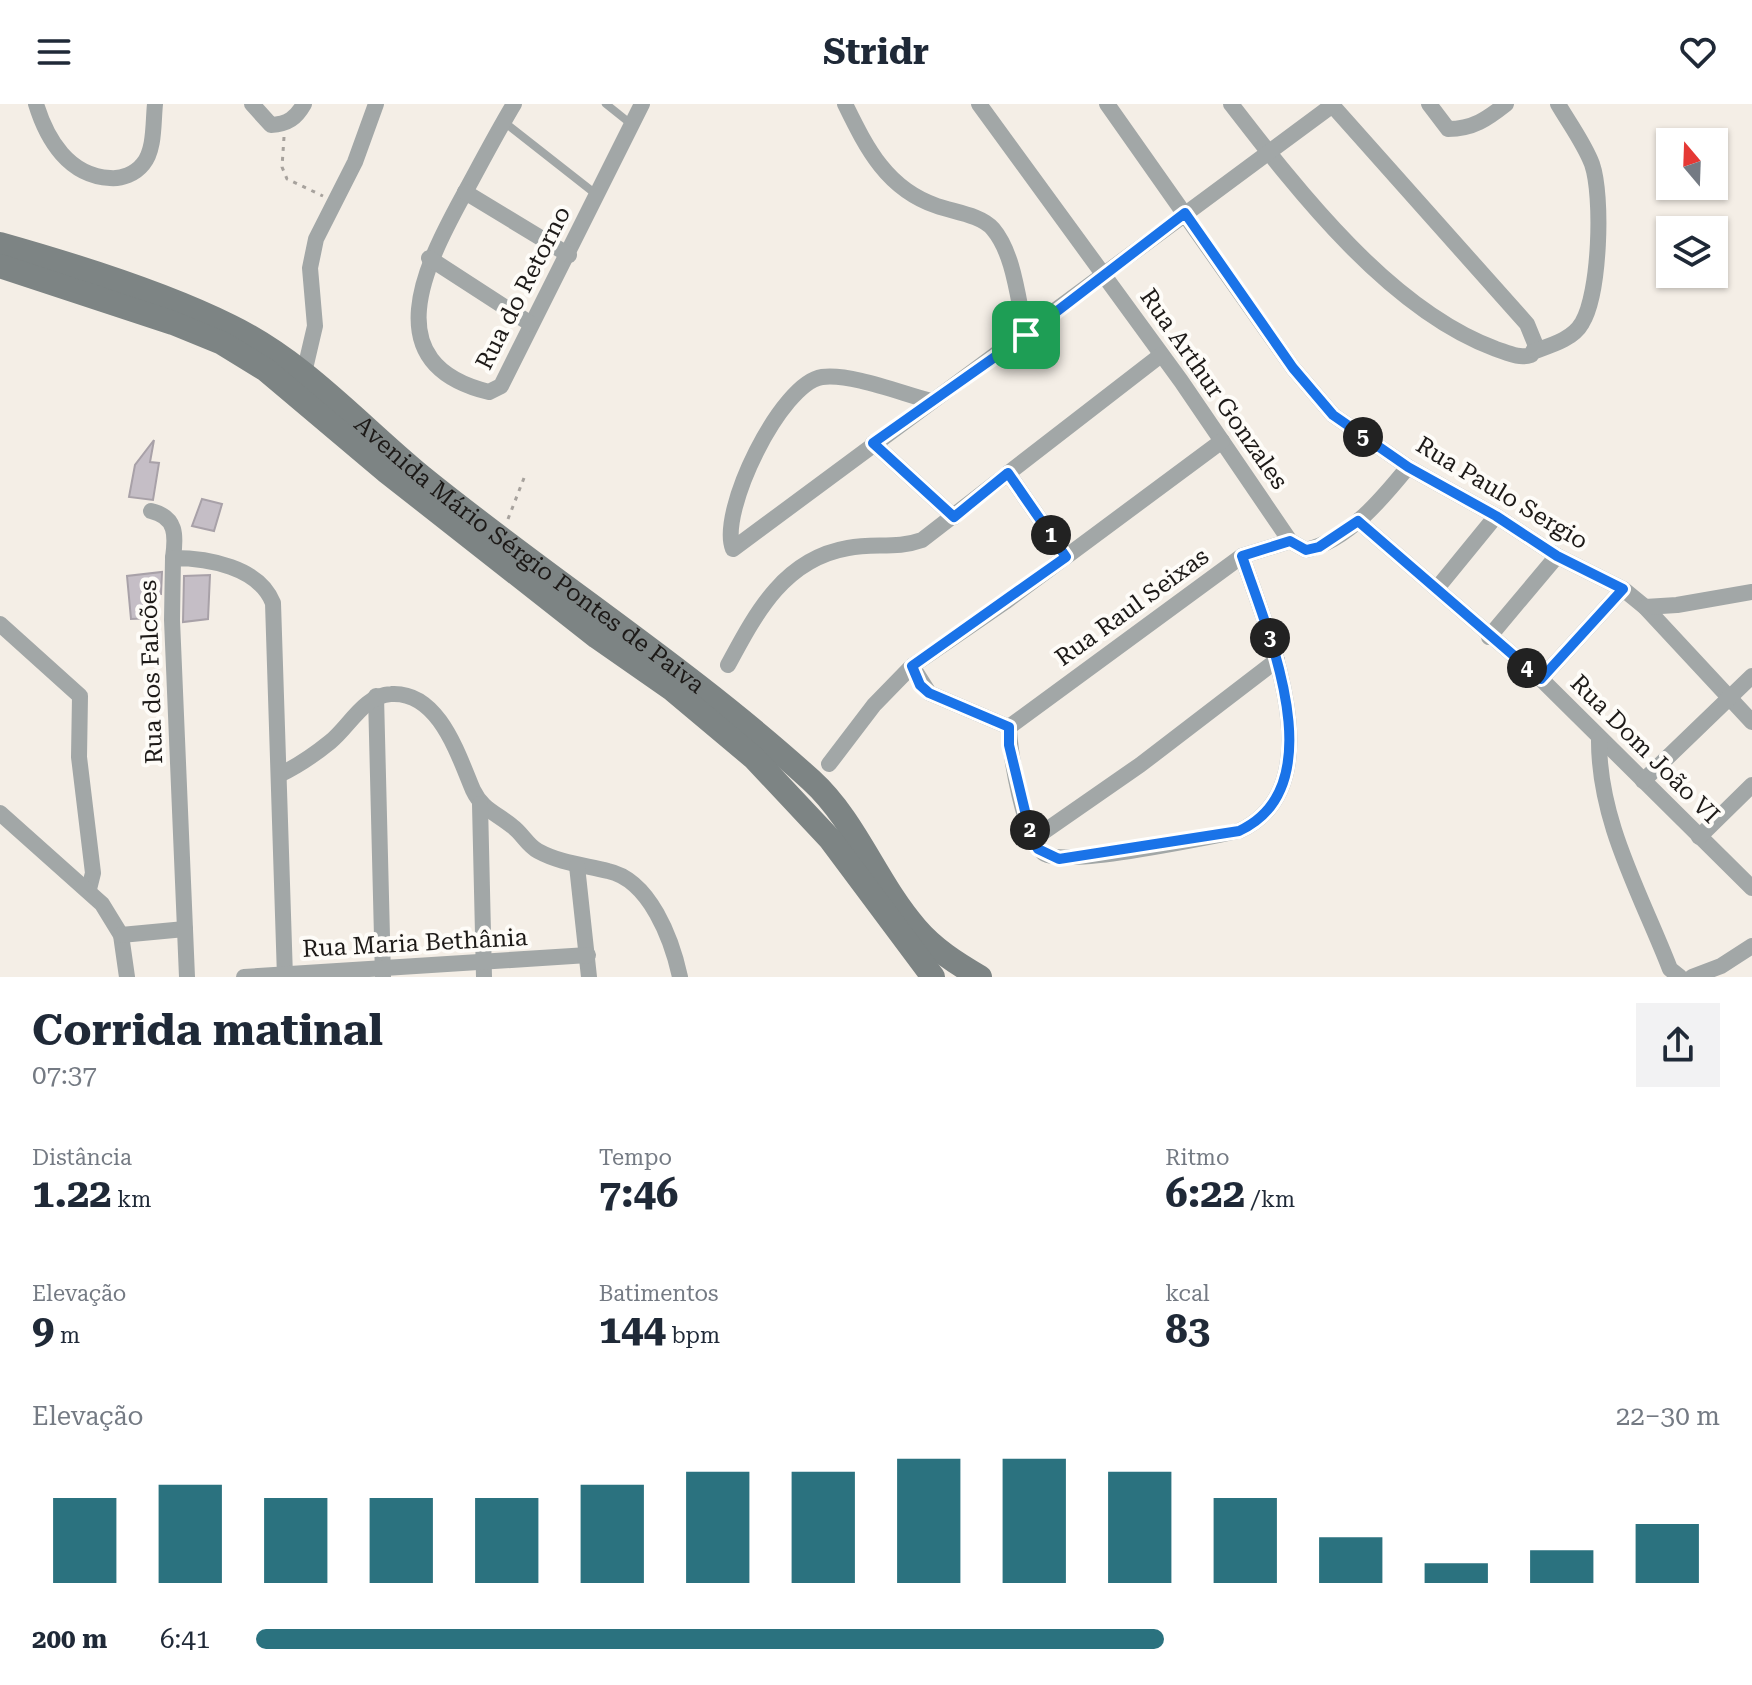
<!DOCTYPE html>
<html lang="pt">
<head>
<meta charset="utf-8">
<style>
	:root { --surface:#fff; --page:#f2f2f3; --text:#1f2937; --muted:#747a83; --accent:#2b727f }
	body { margin:0; font-family:"Roboto Serif",serif; background:var(--page); color:var(--text); height:100vh; display:flex; flex-direction:column; font-size:30px; white-space:nowrap }
	* { box-sizing:border-box; margin:0 }
	p { font-size:26px; color:var(--muted) }
	.icon { flex:none; width:44px; height:44px; fill:none; stroke:currentColor; stroke-width:2; stroke-linecap:round; stroke-linejoin:round }
	.map { position:relative; height:873px; overflow:hidden }
	.drawer { display:flex; flex-direction:column; background:var(--surface); flex:1 }
	.drawer>* { flex:none }
	.needle { width:52px; rotate:341deg }
	.tools { position:absolute; left:1656px; top:24px; display:grid; gap:16px }
	.tools a { display:grid; place-items:center; width:72px; height:72px; border-radius:0px; background:var(--surface); box-shadow:0 2px 6px #0004; font-size:40px }
	.pin { position:absolute; display:grid; place-items:center; width:68px; height:68px; color:#fff; margin:-34px; border-radius:16px; box-shadow:0 4px 12px #0006 }
	.km { position:absolute; width:40px; height:40px; margin:-20px; border-radius:50%; background:#222; color:#fff; font-size:22px; line-height:40px; text-align:center }
	.round { display:grid; place-items:center; flex:none; width:84px; height:84px; border-radius:0px; background:var(--page) }
	.overview { display:flex; align-items:center; justify-content:space-between; height:136px; padding:0 32px }
	h1 { font-size:44px; font-weight:700; line-height:60px }
	.metrics { display:grid; grid-template-columns:repeat(3,1fr); gap:12px; height:136px; padding:8px 32px }
	.metrics div { display:grid; align-content:center }
	.metrics b { font-size:40px; font-weight:700 }
	.metrics small { font-size:22px; font-weight:400 }
	.metrics p { font-size:22px }
	.chart { height:224px; padding:16px 32px }
	.chart p { display:flex; justify-content:space-between }
	.chart svg { width:100%; height:144px; margin-top:8px; stroke:var(--accent); stroke-width:6 }
	ul { padding:0 32px; list-style:none; font-size:26px }
	li { display:grid; grid-template-columns:128px 96px 1fr; align-items:center; height:60px }
	li i { height:20px; border-radius:10px; background:var(--accent) }
	header { display:flex; justify-content:space-between; align-items:center; height:104px; padding:0 32px; background:var(--surface); font-size:36px; font-weight:700 }
	.map>svg:first-child { display:block }
	.building { fill:#c5bec6; stroke:#a8a1a8; stroke-width:2 }
	.lines { fill:none; stroke-linecap:round; stroke-linejoin:round }
	.path { stroke:#a7a29d; stroke-width:3; stroke-dasharray:4 6; stroke-linecap:butt }
	.service { stroke:#a2a7a7; stroke-width:8 }
	.minor { stroke:#a2a7a7; stroke-width:16 }
	.secondary { stroke:#7d8484; stroke-width:24 }
	.route-casing { stroke:#fff; stroke-width:16 }
	.route { stroke:#1a73e8; stroke-width:10 }
	.labels { text-anchor:middle; stroke-width:8; stroke-linejoin:round; paint-order:stroke }
	.street-label { font-size:24px; fill:#1d1a18; stroke:#fefcf8 }
</style>
</head>
<body>
<header><svg class="icon" aria-label="menu" viewBox="0 0 24 24"><path d="M4 6h16M4 12h16M4 18h16"/></svg>Stridr<svg class="icon" aria-label="heart" viewBox="0 0 24 24"><path d="M12 20l-8-8c-3-5 5-10 8-4 3-6 11-1 8 4z"/></svg></header>
<div class="map">
<svg width="1752" height="873" viewBox="0 0 1752 873">
	<rect width="100%" height="100%" fill="#f4eee6"/>
	<g class="building">
		<path d="M154,336l-4,22 9,1 -6,37 -24,-3 6,-32z"/>
		<path d="M202,395l20,5 -8,27 -22,-5z"/>
		<path d="M162,468l-1,22h-5l1,24 -26,1 -4,-43z"/>
		<path d="M210,471l-2,44 -25,3 1,-46z"/>
	</g>
	<g class="lines">
		<g class="path">
			<path d="M284,33l-2,30 5,12 36,17"/>
			<path d="M508,415l16,-41"/>
		</g>
		<g class="service">
			<path d="M606,0l25,20"/>
			<path d="M504,18l93,73"/>
		</g>
		<g class="minor">
			<path d="M36,0c11,36 33,72 74,74 12,1 25,-4 33,-14 12,-14 10,-42 12,-60"/>
			<path d="M252,0l19,21c17,-1 25,-7 33,-21"/>
			<path d="M514,0c-18,30 -34,61 -51,92 -37,68 -89,168 26,196l12,-6 141,-282"/>
			<path d="M845,0c22,45 42,85 92,102 17,6 44,9 56,23 22,26 25,74 33,106"/>
			<path d="M979,0l202,277 109,160 16,9c42,-10 76,-51 102,-83"/>
			<path d="M1107,0l186,264 40,47 75,52 88,49 61,40 66,33 22,18 107,115"/>
			<path d="M1231,0c68,88 159,206 265,245 12,4 23,10 35,6l5,-9 -9,-22 -195,-219"/>
			<path d="M1429,0l19,25c25,0 39,-10 58,-25"/>
			<path d="M465,88l104,63"/>
			<path d="M429,154l102,66"/>
			<path d="M1535,247c17,-6 38,-12 47,-28 18,-30 21,-127 10,-159 -8,-21 -23,-41 -34,-60"/>
			<path d="M304,269l11,-47 -5,-58 6,-29 39,-77 21,-58"/>
			<path d="M931,297c-28,-7 -80,-28 -109,-24 -41,6 -104,135 -89,172l601,-445"/>
			<path d="M873,339l81,74"/>
			<path d="M1008,369l58,84"/>
			<path d="M151,407c26,6 25,25 22,47"/>
			<path d="M1358,417l183,158 211,209"/>
			<path d="M1438,483l58,-71"/>
			<path d="M1645,503l32,-2 75,-13"/>
			<path d="M0,520l80,72 -1,61 14,116 -4,16"/>
			<path d="M1489,533l68,-81"/>
			<path d="M728,561c28,-52 56,-106 120,-117 26,-5 49,1 74,-8l239,-185"/>
			<path d="M912,562l17,27 80,34"/>
			<path d="M1541,575l82,-90"/>
			<path d="M376,592l7,281"/>
			<path d="M1009,623c0,24 16,116 36,127 23,13 161,-17 194,-23 98,-45 27,-203 3,-275"/>
			<path d="M1009,623l233,-171 48,-15"/>
			<path d="M1599,634c-1,83 42,156 71,231l10,8"/>
			<path d="M829,660l45,-59 38,-39 93,-64 217,-161"/>
			<path d="M279,671c19,-9 35,-20 51,-33 19,-15 34,-47 61,-48 48,-3 67,61 82,96 9,19 23,23 39,36 10,7 15,19 26,25 22,12 46,14 70,20 42,9 64,69 72,106"/>
			<path d="M1643,677l109,-105"/>
			<path d="M480,700l4,173"/>
			<path d="M0,709l102,91 19,31 6,42"/>
			<path d="M1699,733l53,-52"/>
			<path d="M1032,736l108,-75 137,-105"/>
			<path d="M577,762l12,111"/>
			<path d="M121,831l64,-6"/>
			<path d="M187,873l-15,-357 1,-62c35,0 86,9 100,45l12,374"/>
			<path d="M244,873l344,-22"/>
			<path d="M1692,873l29,-11 31,-20"/>
		</g>
		<g class="secondary">
			<path id="s1" d="M0,140c71,20 164,49 230,82 74,36 128,98 191,150 128,104 268,193 390,304 45,41 65,102 105,148 18,21 40,35 64,49"/>
			<path d="M0,162l173,57 49,20 44,27 121,102 210,165 76,53 81,68 76,81 103,138"/>
		</g>
	</g>
	<g class="lines">
		<defs>
			<path id="route" d="M1185,109l108,155 40,47 75,52 88,49 61,40 66,33 -82,90 -183,-158 -39,26 -13,3 -16,-9 -48,15c24,72 95,230 -3,275l-180,28 -21,-10 -6,-9 -23,-95v-18l-80,-34 -9,-8 -8,-19 154,-109 -58,-84 -54,44 -81,-74 153,-108z"/>
		</defs>
		<use href="#route" class="route-casing"/>
		<use href="#route" class="route"/>
	</g>
	<g class="labels">
		<g class="street-label">
			<text transform="translate(523 184) rotate(-63)" y="8">Rua do Retorno</text>
			<text transform="translate(1214 285) rotate(55)" y="8">Rua Arthur Gonzales</text>
			<text transform="translate(1502 389) rotate(31)" y="8">Rua Paulo Sergio</text>
			<text dy="8" stroke="none"><textPath href="#s1" startOffset="622">Avenida Mário Sérgio Pontes de Paiva</textPath></text>
			<text transform="translate(1132 503) rotate(-36)" y="8">Rua Raul Seixas</text>
			<text transform="translate(151 568) rotate(-92)" y="8">Rua dos Falcões</text>
			<text transform="translate(1645 645) rotate(45)" y="8">Rua Dom João VI</text>
			<text transform="translate(415 839) rotate(-3)" y="8">Rua Maria Bethânia</text>
		</g>
	</g>
</svg>
<div class="tools">
<a><svg class="needle" viewBox="-14 -14 28 28"><path d="M0-13l5 13h-10z" fill="#e53935"/><path d="M0 13l5-13h-10z" fill="#747a83"/></svg></a>
<a><svg class="icon" aria-label="layers" viewBox="0 0 24 24"><path d="M12 4l9 5-9 5-9-5zM3 14l9 5 9-5"/></svg></a>
</div>
<div class="pin" style="left:1026px;top:231px;background:#1e9e55"><svg class="icon" aria-label="arrive" viewBox="0 0 24 24"><path d="M6 21V4h12l-3 4 3 4H6"/></svg></div>
<b class="km" style="left:1051px;top:431px">1</b>
<b class="km" style="left:1030px;top:726px">2</b>
<b class="km" style="left:1270px;top:534px">3</b>
<b class="km" style="left:1527px;top:564px">4</b>
<b class="km" style="left:1363px;top:333px">5</b>
</div>
<section class="drawer">
<div class="overview"><div><h1>Corrida matinal</h1><p>07:37</p></div><a class="round"><svg class="icon" aria-label="share" viewBox="0 0 24 24"><path d="M12 15V3M7 8l5-5 5 5M5 13v7h14v-7"/></svg></a></div>
<div class="metrics">
<div><p>Distância</p><b>1.22<small> km</small></b></div>
<div><p>Tempo</p><b>7:46</b></div>
<div><p>Ritmo</p><b>6:22<small> /km</small></b></div>
</div>
<div class="metrics">
<div><p>Elevação</p><b>9<small> m</small></b></div>
<div><p>Batimentos</p><b>144<small> bpm</small></b></div>
<div><p>kcal</p><b>83</b></div>
</div>
<div class="chart"><p><span>Elevação</span>22–30 m</p>
<svg viewBox="0 0 160 44" preserveAspectRatio="none"><path d="M5 44V18M15 44V14M25 44V18M35 44V18M45 44V18M55 44V14M65 44V10M75 44V10M85 44V6M95 44V6M105 44V10M115 44V18M125 44V30M135 44V38M145 44V34M155 44V26"/></svg>
</div>
<ul>
<li><b>200 m</b>6:41<i style="width:62%"></i></li>
</ul>
</section>
</body>
</html>
